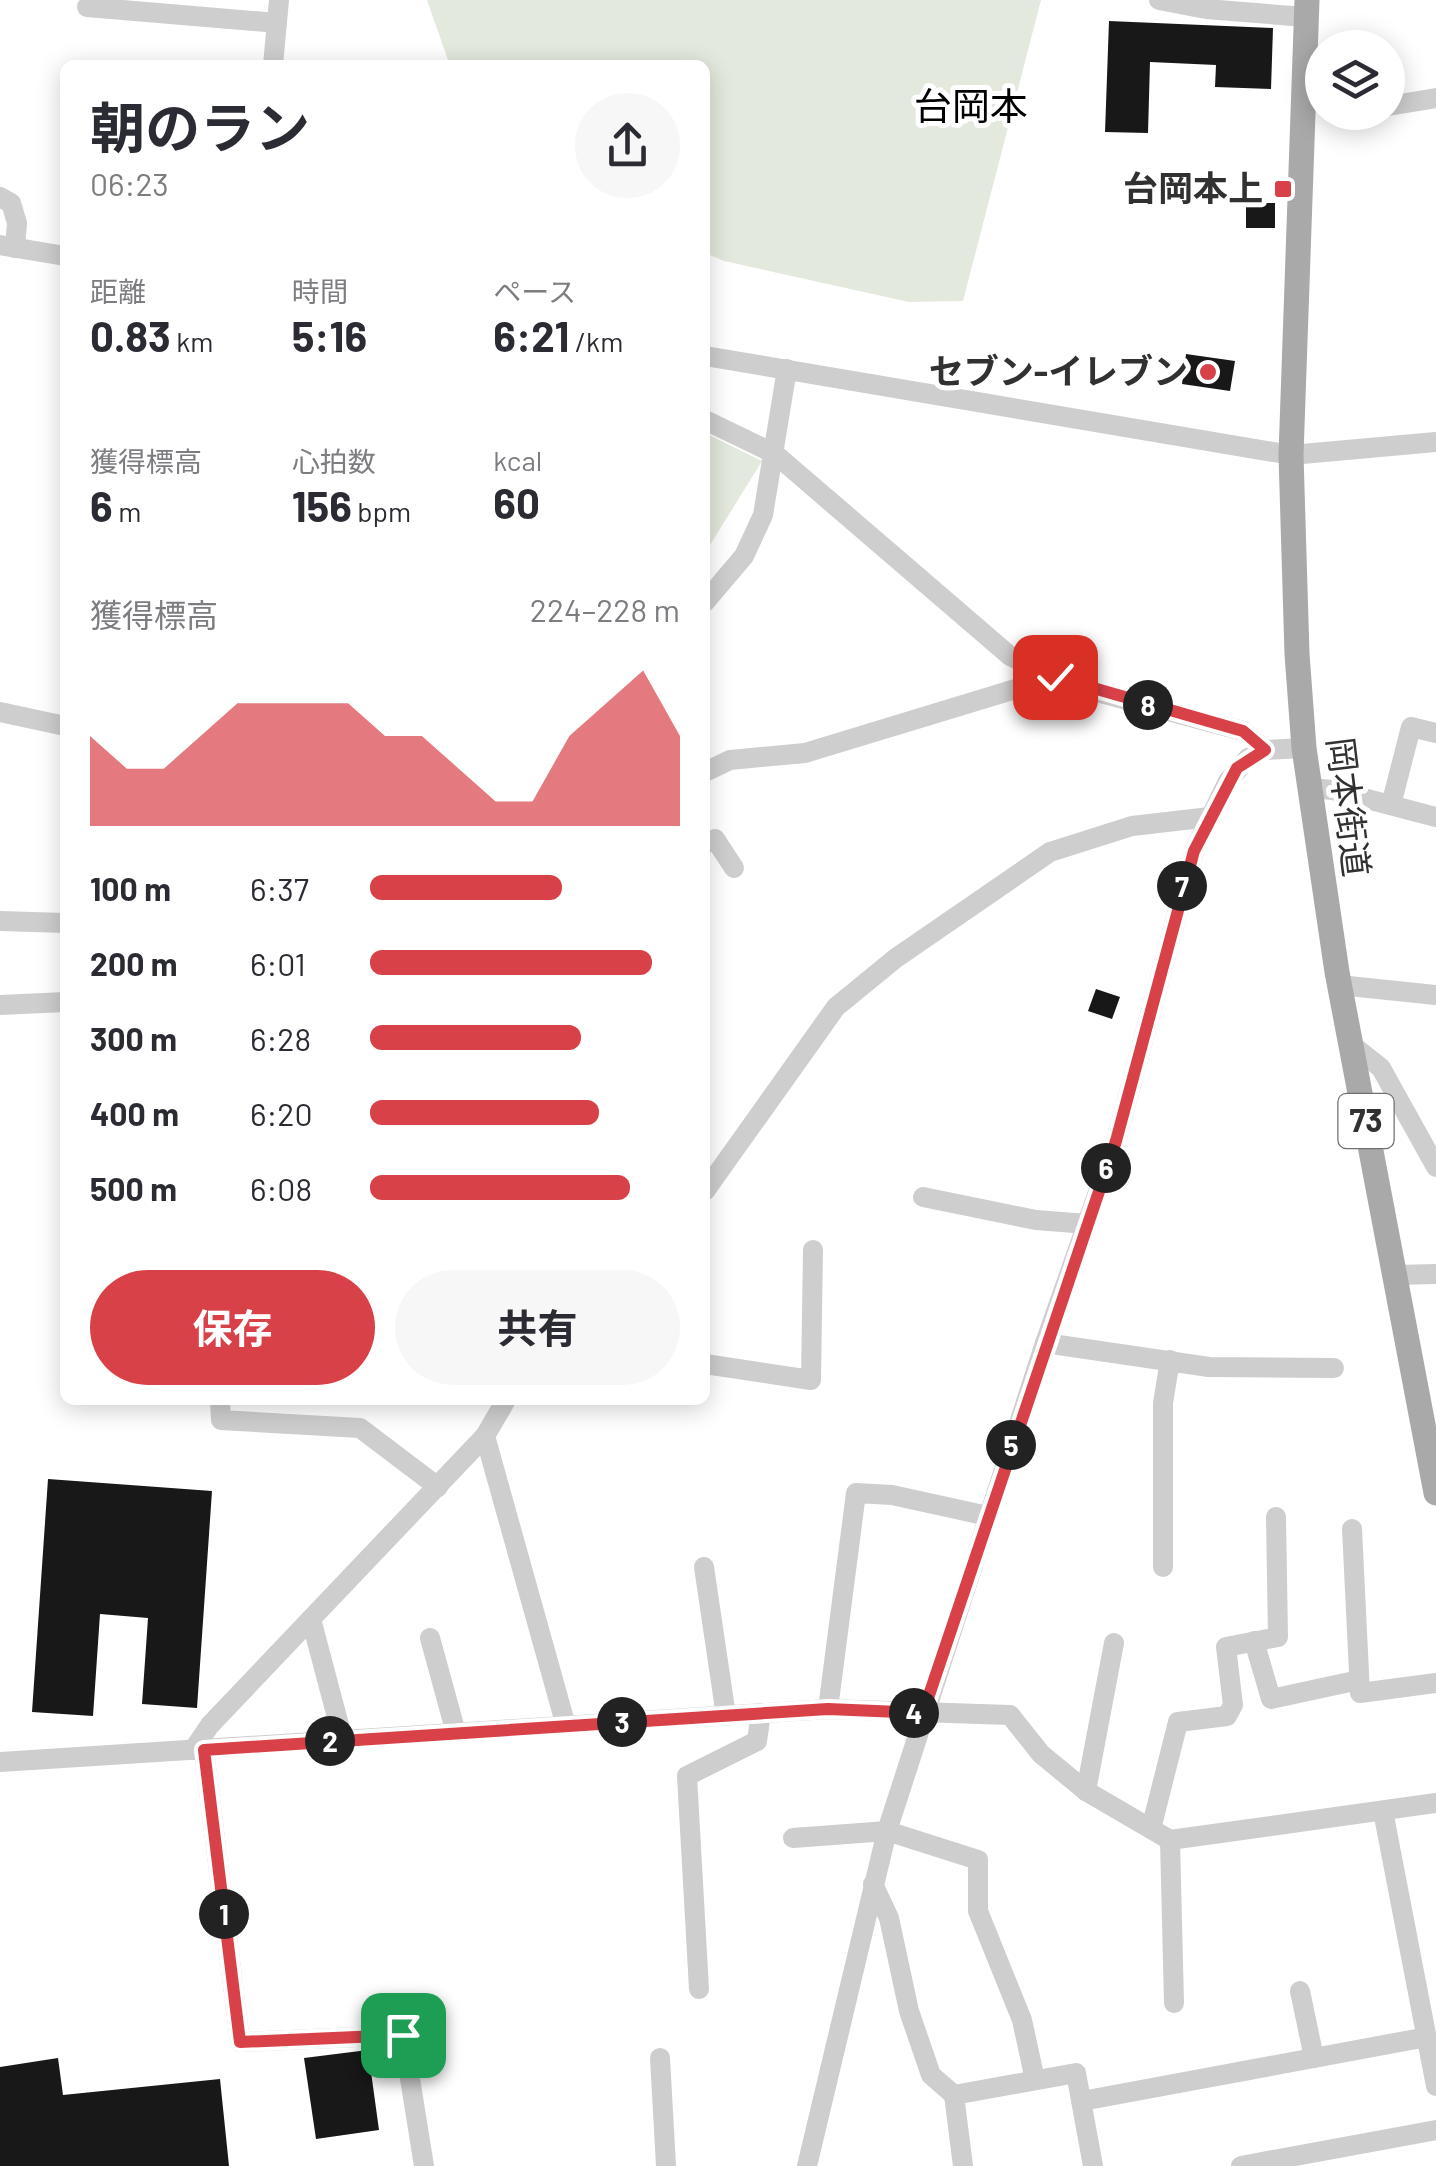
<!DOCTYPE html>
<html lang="ja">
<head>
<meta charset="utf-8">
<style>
	:root { --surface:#fff; --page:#f7f7f7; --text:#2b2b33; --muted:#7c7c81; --accent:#d94149 }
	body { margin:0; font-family:Barlow,"Noto Sans JP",sans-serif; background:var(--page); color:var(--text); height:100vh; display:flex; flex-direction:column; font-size:38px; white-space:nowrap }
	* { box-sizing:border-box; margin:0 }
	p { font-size:32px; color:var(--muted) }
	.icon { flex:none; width:55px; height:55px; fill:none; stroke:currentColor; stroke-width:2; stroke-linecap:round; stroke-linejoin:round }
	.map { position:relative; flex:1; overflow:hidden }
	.side { position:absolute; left:60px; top:60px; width:650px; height:1345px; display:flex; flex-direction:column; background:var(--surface); border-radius:15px; box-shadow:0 5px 25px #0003 }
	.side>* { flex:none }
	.fabs { position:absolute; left:1305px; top:30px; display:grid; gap:20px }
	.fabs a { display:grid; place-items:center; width:100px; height:100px; border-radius:50%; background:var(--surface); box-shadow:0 5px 25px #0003; font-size:50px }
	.pin { position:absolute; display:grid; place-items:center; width:85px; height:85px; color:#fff; margin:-42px; border-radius:20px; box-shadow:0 5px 15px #0006 }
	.km { position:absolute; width:50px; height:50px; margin:-25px; border-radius:50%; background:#222; color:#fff; font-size:28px; line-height:50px; text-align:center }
	.round { display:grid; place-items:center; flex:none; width:105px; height:105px; border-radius:52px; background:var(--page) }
	.overview { display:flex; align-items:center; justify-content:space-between; height:170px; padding:0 30px }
	h1 { font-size:55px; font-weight:700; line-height:75px }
	.figures { display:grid; grid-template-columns:repeat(3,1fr); gap:15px; height:170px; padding:10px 30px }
	.figures div { display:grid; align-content:center }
	.figures b { font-size:42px; font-weight:700 }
	.figures small { font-size:28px; font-weight:400 }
	.figures p { font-size:28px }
	.chart { height:280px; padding:20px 30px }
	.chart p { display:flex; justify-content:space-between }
	.chart svg { width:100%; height:180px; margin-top:10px; fill:var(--accent); opacity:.7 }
	.primary-button { display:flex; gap:20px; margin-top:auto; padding:20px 30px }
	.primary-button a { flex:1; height:115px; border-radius:60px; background:var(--accent); color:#fff; font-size:40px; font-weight:700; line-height:115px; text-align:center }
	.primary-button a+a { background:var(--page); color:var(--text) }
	ul { padding:0 30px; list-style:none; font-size:32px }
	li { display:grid; grid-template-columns:160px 120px 1fr; align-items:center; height:75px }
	li i { height:25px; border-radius:12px; background:var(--accent) }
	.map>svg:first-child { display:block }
	.green { fill:#e3e9dd }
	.building { fill:#181818 }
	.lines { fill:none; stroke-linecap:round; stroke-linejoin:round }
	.minor { stroke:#cecece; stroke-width:20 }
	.major { stroke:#a9a9a9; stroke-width:25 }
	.route-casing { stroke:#fff; stroke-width:20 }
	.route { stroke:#d94149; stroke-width:12 }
	.poi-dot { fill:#d94149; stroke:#fff; stroke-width:4 }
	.labels { text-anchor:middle; stroke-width:10; stroke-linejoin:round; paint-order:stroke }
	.shield { fill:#fff; stroke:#6f6f6f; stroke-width:2.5 }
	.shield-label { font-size:32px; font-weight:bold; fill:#313131 }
	.poi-label { font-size:35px; font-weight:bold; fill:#313131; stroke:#fff; text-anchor:end }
	.street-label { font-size:35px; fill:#313131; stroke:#fff }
	.neighbourhood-label { font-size:38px; fill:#000; stroke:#fff }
</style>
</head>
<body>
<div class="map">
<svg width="1436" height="2166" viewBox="0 0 1436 2166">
	<rect width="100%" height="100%" fill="#fff"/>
	<g class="green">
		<path d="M427,0h614l-78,301 -54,1 -185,-41 -19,-8v-188h-251l-6,-5z"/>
		<path d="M705,433l57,28 -57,92z"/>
	</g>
	<g class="building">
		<path d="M1109,21l164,7 -2,61 -56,-2 1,-22 -66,-3 -2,71 -43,-1z"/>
		<rect x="1246" y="203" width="29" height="25"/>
		<path d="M1186,354l49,7 -5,30 -48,-7z"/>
		<path d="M1096,989l24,8 -8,22 -24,-8z"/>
		<path d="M48,1479l164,12 -15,217 -55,-4 6,-86 -48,-4 -7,102 -61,-4z"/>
		<path d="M368,2050l11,80 -63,9 -12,-81z"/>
		<path d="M58,2058l5,37 157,-16 9,87h-229v-99z"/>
	</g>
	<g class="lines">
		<g class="minor">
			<path d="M1159,0l47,9 99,8"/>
			<path d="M87,7l190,16"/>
			<path d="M273,65l6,-65"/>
			<path d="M1388,106l48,-8"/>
			<path d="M0,197l11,6 6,20 -2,25"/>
			<path d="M0,245l65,11"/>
			<path d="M705,356l586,99 145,-13"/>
			<path d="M705,420l70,34 235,202 65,30 168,45 22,19"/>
			<path d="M705,602l39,-46 19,-41 24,-146"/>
			<path d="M0,712l65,14"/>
			<path d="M705,772l25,-12 75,-7 250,-76"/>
			<path d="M1309,788l24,2 103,27"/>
			<path d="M1391,805l20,-78 25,6"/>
			<path d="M705,844l10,-5 19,29"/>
			<path d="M0,921l65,2"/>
			<path d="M1339,985l97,10"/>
			<path d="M0,1005l65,-3"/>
			<path d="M1351,1044l30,24 55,99"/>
			<path d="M705,1191l131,-184 60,-49 154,-106 82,-26 78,-9"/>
			<path d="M923,1197l113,23 51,4"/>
			<path d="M1396,1275l40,-1"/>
			<path d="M1045,1343l164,24 125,1"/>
			<path d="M705,1364l106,16 2,-130"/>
			<path d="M220,1400l1,20 139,8 78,59"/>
			<path d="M485,1436l81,290"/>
			<path d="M1352,1529l8,164 76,-10"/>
			<path d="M704,1567l22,149"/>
			<path d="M1163,1567v-164l7,-43"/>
			<path d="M311,1619l32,121"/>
			<path d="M430,1638l26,95"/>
			<path d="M1254,1641l17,58 88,-19"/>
			<path d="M828,1709l28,-216 36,2 96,21"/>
			<path d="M193,1750l17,-25 275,-289 21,-36"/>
			<path d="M204,1750l36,292 163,-7 21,131"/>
			<path d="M0,1762l828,-53 182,6 31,39 45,37 84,49 266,-37"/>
			<path d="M1086,1791l28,-148"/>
			<path d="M1383,1811l53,275"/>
			<path d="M1151,1829l27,-107 49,-6 6,-11 -7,-58 52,-10 -2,-120"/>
			<path d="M793,1838l94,-7 91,29v51l44,109 13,60"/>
			<path d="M1170,1840l4,163"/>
			<path d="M873,1884l16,34 20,93 22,64 23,20"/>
			<path d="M699,1989l-12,-213 70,-35 4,-28"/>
			<path d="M1300,1991l14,67"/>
			<path d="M660,2058l6,108"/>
			<path d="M1082,2101l345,-64"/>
			<path d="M807,2166l80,-335 158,-488 71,-202 78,-290 34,-70 20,-23 17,-8 39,-2"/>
			<path d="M963,2166l-9,-71 122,-22 17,93"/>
			<path d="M1241,2166l195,-36"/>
		</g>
		<path class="major" d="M1307,0l-16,455 6,199 7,94 33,224 99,521"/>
	</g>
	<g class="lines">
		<defs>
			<path id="route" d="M403,2035l-163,7 -36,-292 624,-41 95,4 193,-572 78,-290 43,-83 28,-18 -22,-19 -188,-54"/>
		</defs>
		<use href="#route" class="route-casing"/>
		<use href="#route" class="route"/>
	</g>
	<g class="poi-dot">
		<rect x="1273" y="179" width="20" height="20" rx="5"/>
		<circle cx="1208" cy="372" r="10"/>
	</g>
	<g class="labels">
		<rect class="shield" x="1338.5" y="1094" width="55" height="54" rx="8"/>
		<g class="shield-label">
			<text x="1366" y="1132">73</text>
		</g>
		<g class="poi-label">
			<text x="1263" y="201">台岡本上</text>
			<text x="1188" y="384">セブン-イレブン</text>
		</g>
		<g class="street-label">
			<text transform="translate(1348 807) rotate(83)" y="12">岡本街道</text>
		</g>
		<g class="neighbourhood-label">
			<text x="971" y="120">台岡本</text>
		</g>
	</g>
</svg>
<div class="fabs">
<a><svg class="icon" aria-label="layers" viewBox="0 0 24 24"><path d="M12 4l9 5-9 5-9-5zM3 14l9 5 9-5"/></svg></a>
</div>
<div class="pin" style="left:403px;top:2035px;background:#1e9e55"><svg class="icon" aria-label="arrive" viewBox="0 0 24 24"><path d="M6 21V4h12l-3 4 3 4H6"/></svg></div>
<div class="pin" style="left:1055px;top:677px;background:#d93025"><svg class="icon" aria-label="check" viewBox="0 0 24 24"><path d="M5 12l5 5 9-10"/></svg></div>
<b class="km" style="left:224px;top:1914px">1</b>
<b class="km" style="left:330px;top:1741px">2</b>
<b class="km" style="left:622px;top:1722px">3</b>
<b class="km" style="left:914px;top:1713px">4</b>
<b class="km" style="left:1011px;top:1445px">5</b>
<b class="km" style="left:1106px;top:1168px">6</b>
<b class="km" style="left:1182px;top:886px">7</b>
<b class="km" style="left:1148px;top:705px">8</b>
<section class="side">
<div class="overview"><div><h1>朝のラン</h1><p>06:23</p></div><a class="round"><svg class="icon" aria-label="share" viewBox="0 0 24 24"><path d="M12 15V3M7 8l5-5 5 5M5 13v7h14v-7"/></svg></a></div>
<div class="figures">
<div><p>距離</p><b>0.83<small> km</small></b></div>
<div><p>時間</p><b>5:16</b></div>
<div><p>ペース</p><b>6:21<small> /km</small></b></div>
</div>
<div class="figures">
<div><p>獲得標高</p><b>6<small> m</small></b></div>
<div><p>心拍数</p><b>156<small> bpm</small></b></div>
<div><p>kcal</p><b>60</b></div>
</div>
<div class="chart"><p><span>獲得標高</span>224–228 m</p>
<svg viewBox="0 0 160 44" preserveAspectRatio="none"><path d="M0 44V22L10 30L20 30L30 22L40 14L50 14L60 14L70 14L80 22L90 22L100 30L110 38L120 38L130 22L140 14L150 6L160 22V44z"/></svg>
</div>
<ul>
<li><b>100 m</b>6:37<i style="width:62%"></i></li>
<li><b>200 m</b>6:01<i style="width:91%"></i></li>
<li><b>300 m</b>6:28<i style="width:68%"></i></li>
<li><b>400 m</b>6:20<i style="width:74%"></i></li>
<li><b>500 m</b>6:08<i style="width:84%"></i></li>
</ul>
<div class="primary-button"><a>保存</a><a>共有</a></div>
</section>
</div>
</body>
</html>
